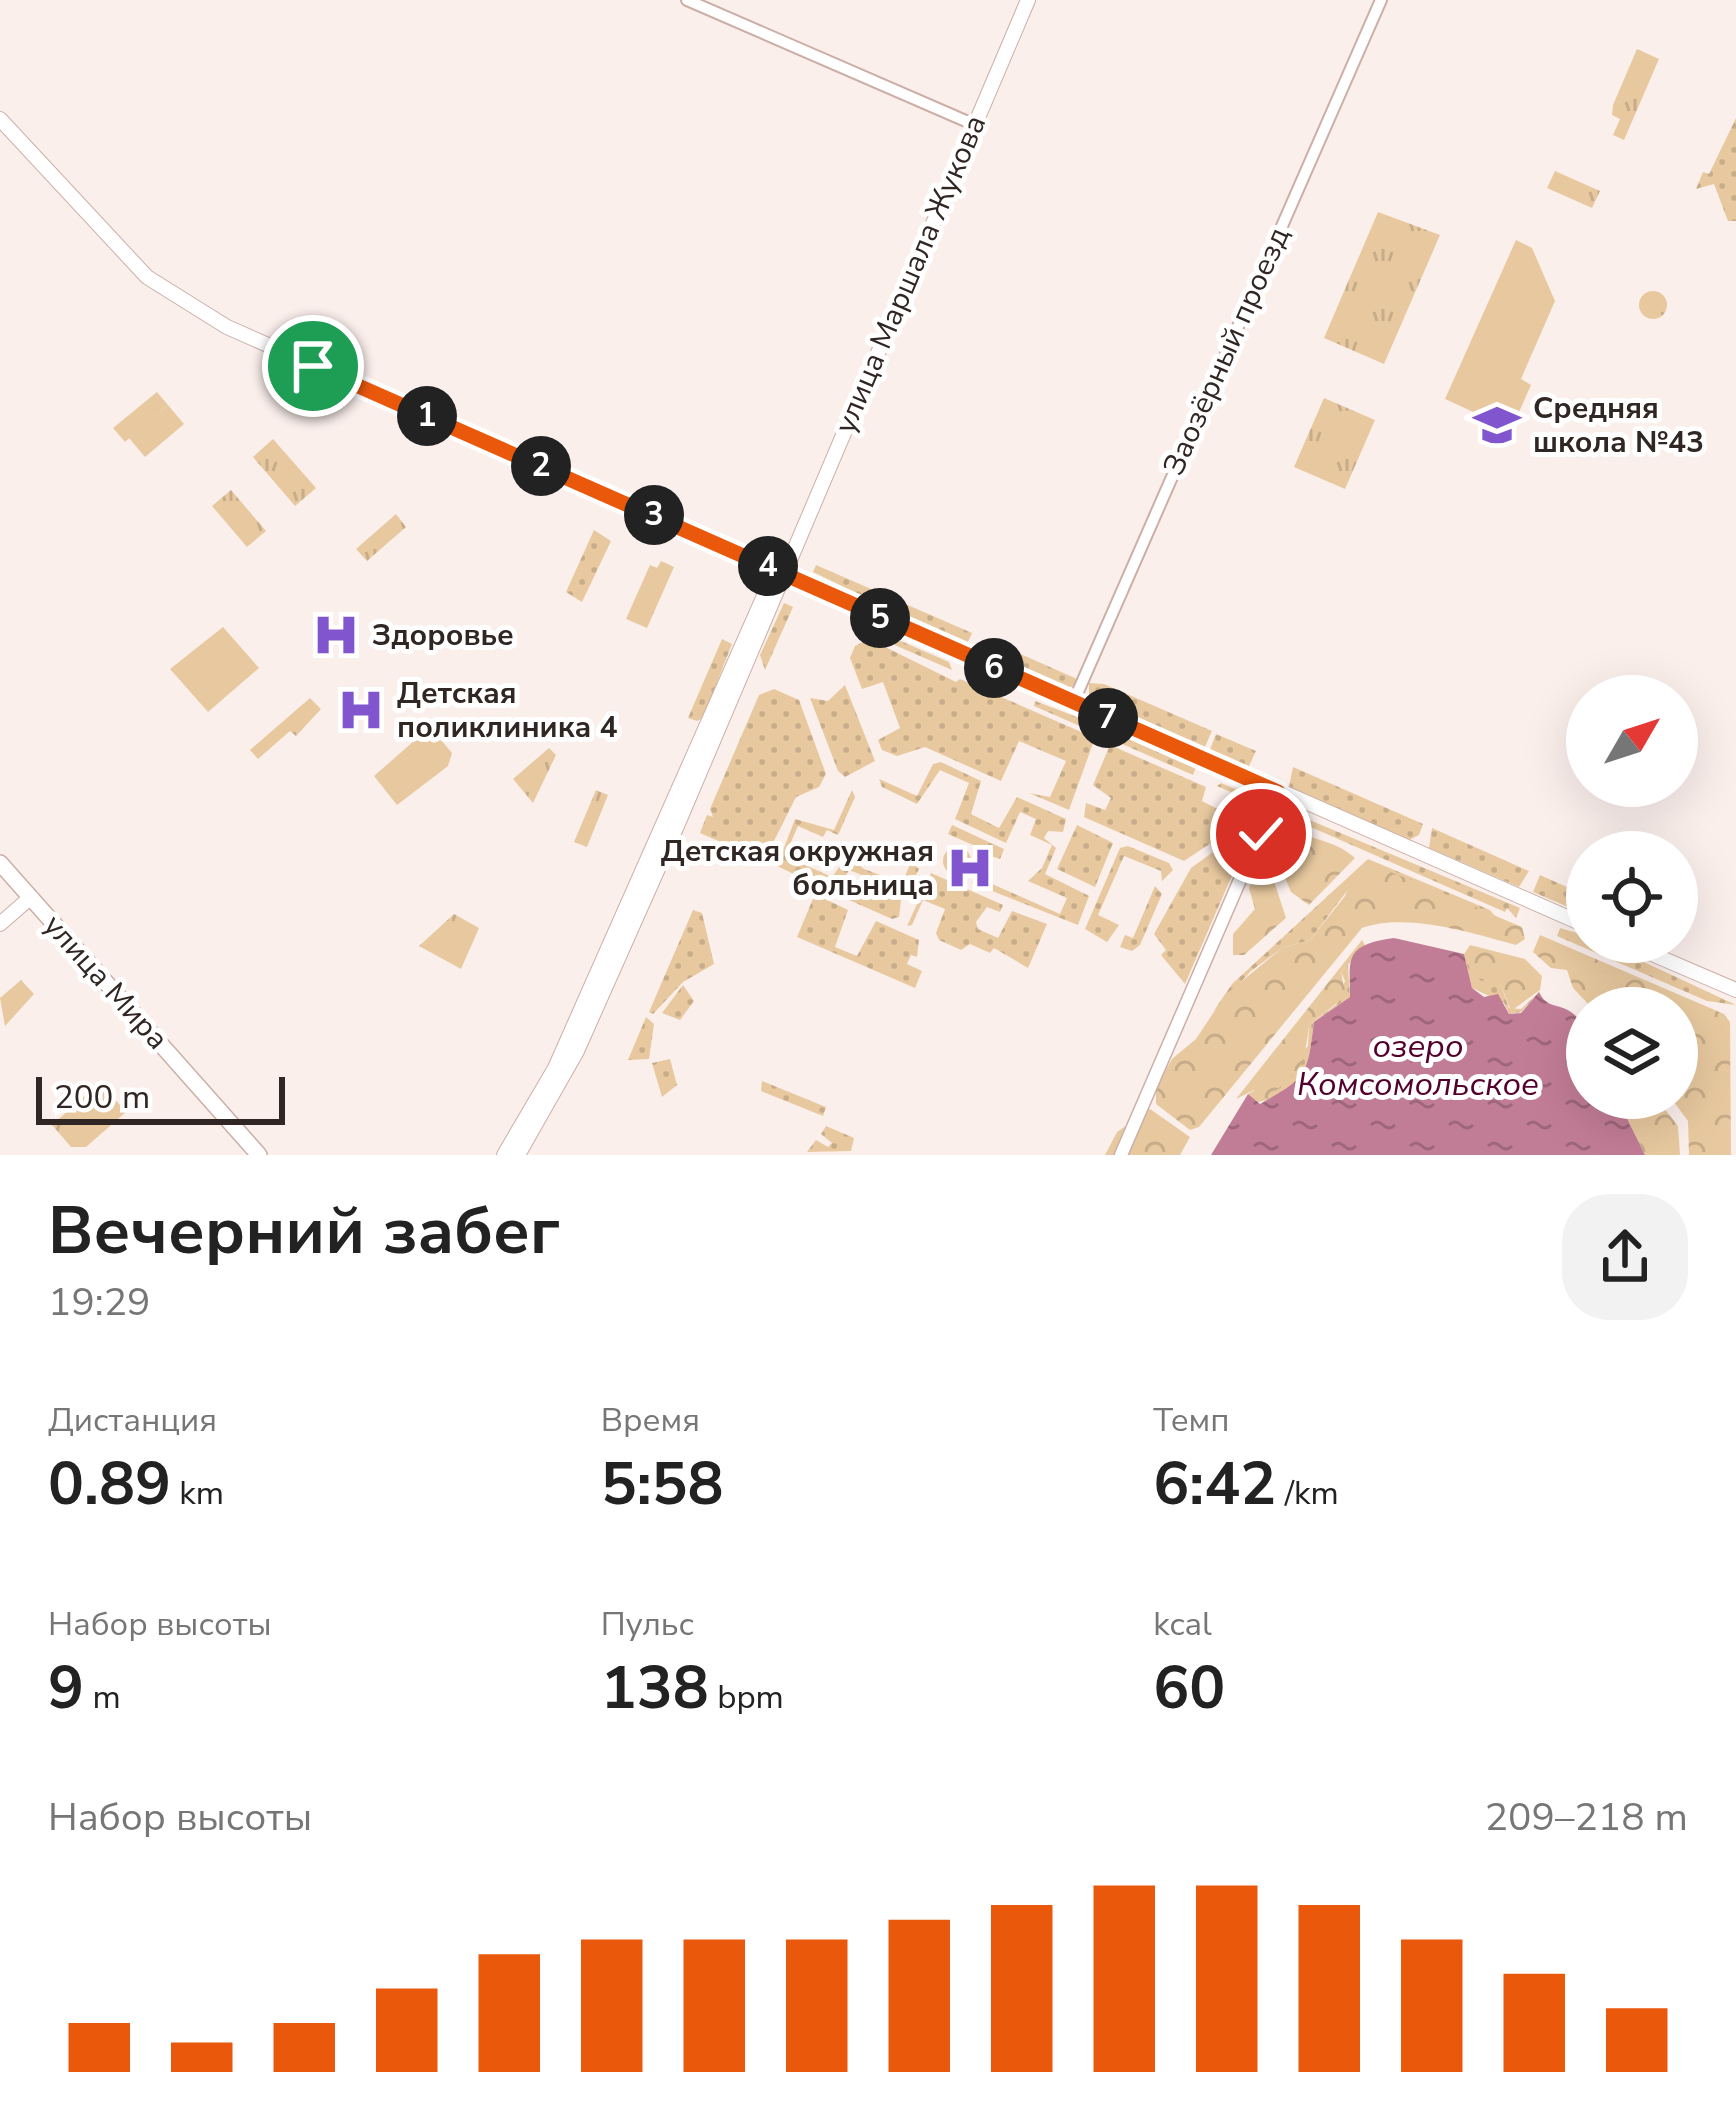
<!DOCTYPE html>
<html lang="ru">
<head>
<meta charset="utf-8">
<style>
	:root { --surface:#fff; --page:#f2f2f2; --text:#222; --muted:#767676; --accent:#ea580c }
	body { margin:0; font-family:"Nunito Sans",sans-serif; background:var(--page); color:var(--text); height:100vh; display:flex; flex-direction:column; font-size:45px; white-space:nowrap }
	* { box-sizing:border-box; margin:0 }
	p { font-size:39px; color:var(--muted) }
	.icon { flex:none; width:66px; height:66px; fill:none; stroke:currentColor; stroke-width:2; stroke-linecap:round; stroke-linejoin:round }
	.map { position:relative; height:1155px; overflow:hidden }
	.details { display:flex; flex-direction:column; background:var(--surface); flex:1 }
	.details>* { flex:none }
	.needle { width:78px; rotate:51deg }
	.buttons { position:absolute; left:1566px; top:675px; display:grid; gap:24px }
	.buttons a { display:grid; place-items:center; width:132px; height:132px; border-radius:50%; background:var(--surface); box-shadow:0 12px 48px #0002; font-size:60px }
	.scale { position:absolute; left:36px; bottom:30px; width:249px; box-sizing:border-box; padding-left:12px; border:6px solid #302623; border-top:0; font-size:33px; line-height:42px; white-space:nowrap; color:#302623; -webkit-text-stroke:9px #fff; paint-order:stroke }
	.pin { position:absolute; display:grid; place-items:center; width:102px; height:102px; color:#fff; margin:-51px; border:6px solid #fff; border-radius:50%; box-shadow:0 3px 12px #0007 }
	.km { position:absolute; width:60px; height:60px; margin:-30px; border-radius:50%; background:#222; color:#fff; font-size:33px; line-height:60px; text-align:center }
	.round { display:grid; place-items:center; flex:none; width:126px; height:126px; border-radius:48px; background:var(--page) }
	.overview { display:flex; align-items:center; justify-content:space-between; height:204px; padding:0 48px }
	h1 { font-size:66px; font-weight:700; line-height:90px }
	.stats { display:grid; grid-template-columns:repeat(3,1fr); gap:18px; height:204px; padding:12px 48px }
	.stats div { display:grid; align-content:center }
	.stats b { font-size:60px; font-weight:700 }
	.stats small { font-size:33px; font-weight:400 }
	.stats p { font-size:33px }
	.chart { height:336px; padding:24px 48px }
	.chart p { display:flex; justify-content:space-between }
	.chart svg { width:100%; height:216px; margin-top:12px; stroke:var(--accent); stroke-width:6 }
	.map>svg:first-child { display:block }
	.grass { fill:url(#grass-dots) }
	.forest { fill:url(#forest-crowns) }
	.park { fill:url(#park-tufts) }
	.pitch { fill:#e8c99f }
	.water { fill:url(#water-ripples) }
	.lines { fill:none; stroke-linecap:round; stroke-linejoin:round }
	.minor-casing { stroke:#cbafa7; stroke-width:14 }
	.tertiary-casing { stroke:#cbafa7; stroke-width:15 }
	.secondary-casing { stroke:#cbafa7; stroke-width:16 }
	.primary-casing { stroke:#cbafa7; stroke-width:18 }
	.minor { stroke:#fff; stroke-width:10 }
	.tertiary { stroke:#fff; stroke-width:12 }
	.secondary { stroke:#fff; stroke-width:14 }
	.primary { stroke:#fff; stroke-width:15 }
	.route-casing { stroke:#fff; stroke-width:24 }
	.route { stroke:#ea580c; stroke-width:15 }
	.labels { text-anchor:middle; stroke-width:10; stroke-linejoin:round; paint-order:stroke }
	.street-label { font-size:30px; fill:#302623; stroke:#fff }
	.poi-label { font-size:30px; font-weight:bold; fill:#302623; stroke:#fff; text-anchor:start }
	.water-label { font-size:33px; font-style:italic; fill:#53002c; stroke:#fff }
</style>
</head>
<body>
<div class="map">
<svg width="1736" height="1155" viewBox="0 0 1736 1155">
	<defs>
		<pattern id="grass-dots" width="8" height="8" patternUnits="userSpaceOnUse" patternTransform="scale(3)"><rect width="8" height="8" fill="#e8c99f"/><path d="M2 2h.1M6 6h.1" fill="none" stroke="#c7ac89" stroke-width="1.8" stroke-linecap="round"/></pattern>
		<pattern id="forest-crowns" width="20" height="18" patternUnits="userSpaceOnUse" patternTransform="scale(3)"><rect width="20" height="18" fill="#e8c99f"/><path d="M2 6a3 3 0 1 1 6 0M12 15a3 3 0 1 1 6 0" fill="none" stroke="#c7ac89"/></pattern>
		<pattern id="park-tufts" width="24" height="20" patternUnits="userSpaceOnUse" patternTransform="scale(3)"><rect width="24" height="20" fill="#e8c99f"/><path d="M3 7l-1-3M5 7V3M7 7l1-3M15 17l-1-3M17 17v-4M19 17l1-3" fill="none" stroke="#c7ac89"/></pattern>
		<pattern id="water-ripples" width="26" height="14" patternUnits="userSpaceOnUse" patternTransform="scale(3)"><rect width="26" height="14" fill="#c27d96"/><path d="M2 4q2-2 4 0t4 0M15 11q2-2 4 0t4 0" fill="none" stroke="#9e667a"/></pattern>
	</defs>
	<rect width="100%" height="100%" fill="#fbefec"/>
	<g class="grass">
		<path d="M1736,118v103h-8l-14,-37 -18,5 7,-17 6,2z"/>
		<path d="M594,530l17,11 -29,61 -16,-10z"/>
		<path d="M816,565l156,68 -4,9 -19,-4 -136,-66z"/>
		<path d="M784,603l9,4 -28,63 -5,-15z"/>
		<path d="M864,625l85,37 3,8 -94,-41z"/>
		<path d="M722,639l10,5 -29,74 -6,3 -9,-3z"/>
		<path d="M869,639l87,43 4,-3 135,59 -26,72 -40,-17 21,4 16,-36 -47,-20 -18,40 -76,-34 -28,9 -15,-6 -4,-10 22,-12 -17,-46 -21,7 -12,-31 5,-12z"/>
		<path d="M1016,652l61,27 -3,7 -11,3 -53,-24z"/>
		<path d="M1089,683l15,1 108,47 -8,18 -115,-49z"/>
		<path d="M845,685l30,76 -30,16 -7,-6 -28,-73 18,3z"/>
		<path d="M774,689l25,11 27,74 -7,13 -23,10 -32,64 -64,-28 7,-18 6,2 -3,-8 49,-114z"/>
		<path d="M1035,701l68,26 2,10 -71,-31z"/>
		<path d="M1216,734l40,17 -7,15 -40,-14z"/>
		<path d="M1123,735l73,32 -3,8 -80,-35z"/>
		<path d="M1110,745l96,42 -4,14 51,26 -68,157 -24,-29 5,-5 -12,-16 37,-66 29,-21 17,4 6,-13 -14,-7 -45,30 -100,-44 2,-14 19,7 6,-12 -18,-13z"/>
		<path d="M941,762l40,19 -10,33 28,14 18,-31 49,22 -3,13 -15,-1 -4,7 12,10 -11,26 44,22 -11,29 -106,-42 10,-34 -34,-15 4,-9 52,24 -4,10 -9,-3 -10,23 79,35 7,-16 -39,-17 14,-13 10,-23 -22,-10 6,-16 -16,-7 -14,31 -51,-24 14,-36 -29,-13 -23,34 -35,-17 -3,-8 38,17 16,-32z"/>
		<path d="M1293,767l130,57 -4,11 -10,5 -120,-53z"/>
		<path d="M1221,783l299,125 -4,10 -9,-10 -2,4 -288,-126z"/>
		<path d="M852,790l3,7 -17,38 -11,-5 -4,7 -25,-11 -13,30 47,21 16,-22 16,14 38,14 9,-21 8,7 -12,24 -58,-23 -10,19 -10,2 -52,-25 18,-47 39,11z"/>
		<path d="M1077,825l36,18 -18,44 -38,-18z"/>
		<path d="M1432,828l97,43 -10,16 -90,-39z"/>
		<path d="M1128,846l41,17 4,7 -11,11 -1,-10 -37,-15 -26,59 21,10 -12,17 -22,-13 35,-81z"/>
		<circle cx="957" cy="861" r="14"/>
		<path d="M1368,859l122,51 8,10 -102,-46 -46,13 -40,53 -28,8 -31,23 -38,41 19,-28z"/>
		<path d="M931,873l72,32 -3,7 -13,-5 -11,15 2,7 20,9 14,-27 35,13 -19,44 -34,-20 -4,5 -20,-9 -9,6 -22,-10 -3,-7 9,-24 -22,-9 -11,25 -5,1z"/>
		<path d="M1540,875l47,21v19l-54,-23z"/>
		<path d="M858,882l43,18 -2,17 -7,2 -43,-19 1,-16z"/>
		<path d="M1155,886l7,8 -22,51 -8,6 -12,-4 5,-12 8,3z"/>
		<path d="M815,894l33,16 -13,37 22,9 19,-35 43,19 -2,17 -6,-2 -4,9 15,7 -7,17 -118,-51z"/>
		<path d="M693,910l9,3 12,51 -31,18 -30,32 -4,-2z"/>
		<path d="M1560,928l24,7 3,7h14l135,63 -29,-4 -150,-65z"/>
		<path d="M1365,945l-17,20 2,32 -36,25c-6,47 -7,70 -59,81l-7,-9 7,-4 1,5 52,-49 1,-21 28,-21 8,-23 -4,-9z"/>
		<path d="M1464,954l37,31 8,23 12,1 18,-17 -18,20 -12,2 -5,-11 -32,-15z"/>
		<path d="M683,985l11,16 -14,19 -18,-7z"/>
		<path d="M646,1017l8,7 -5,35 -21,1z"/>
		<path d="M670,1059l7,26 -15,12 -10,-34z"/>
		<path d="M762,1081l64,26 -3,9 -62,-25z"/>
		<path d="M826,1126l28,12 -3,13 -44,1 9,-12 12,7 4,-4 -11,-9z"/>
	</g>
	<g class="forest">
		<path d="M1282,824c23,16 51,14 73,34l-46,47 -18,-13 -23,-54 2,-8z"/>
		<path d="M1265,853l21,65 -42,37h-11v-21l22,-25 -6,-21z"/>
		<path d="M1374,866c51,18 100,41 148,61l3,12 -9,6c-43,-12 -111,-33 -154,-17l-163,199 -9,3 -34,-26v-17l16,-28 24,-20 29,-44 57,-47 28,-8 35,-44 7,-20z"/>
		<path d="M1540,935l184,79 6,8 1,133h-42l-1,-34 -17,-23h6v-90h-85l-19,-20 -6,-18 -16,-2 -18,-16z"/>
		<path d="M1362,940l3,5 -24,27 5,24 -37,29c-6,50 -10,43 -43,75l-11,-1 -1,-9 -18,9z"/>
		<path d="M1470,945l55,14 17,17 -2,14 -29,21 -10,-26 -28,-9 -9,-22z"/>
		<path d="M1617,1098h39l22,28 2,29h-35z"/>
		<path d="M1150,1109l40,28 -10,18h-75l12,-23z"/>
	</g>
	<g class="park">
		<path d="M1637,49l22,10 -35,81 -11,-5 7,-16 -8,-4 1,-10z"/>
		<path d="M1555,171l45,20 -8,17 -45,-20z"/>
		<path d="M1378,212l62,23 -56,129 -60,-26z"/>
		<circle cx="1653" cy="305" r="14"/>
		<path d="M157,392l11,13 -43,37 -12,-14z"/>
		<path d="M1324,398l51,22 -30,69 -51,-22z"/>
		<path d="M273,439l43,49 -21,18 -42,-49z"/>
		<path d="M231,490l35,41 -19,16 -35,-41z"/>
		<path d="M396,514l10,13 -39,34 -11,-12z"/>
		<path d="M661,561l13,6 -27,61 -21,-9 24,-54 7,3z"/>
		<path d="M310,698l11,11 -25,27 -6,-5 -32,28 -8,-9z"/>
		<path d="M549,748l7,7 -23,48 -20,-24z"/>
		<path d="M596,790l12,5 -21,52 -13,-5z"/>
		<path d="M454,914l25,14 -18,41 -42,-23z"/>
		<path d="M21,980l13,14 -29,32 -5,-28z"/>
		<path d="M100,1082l26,30 -40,35h-15l-19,-22z"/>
	</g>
	<g class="pitch">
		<path d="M1516,240l16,8 23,53 -34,78 10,6 -23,52 -27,-12 3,-8 -39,-18z"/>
		<path d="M168,405l16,19 -39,33 -16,-19z"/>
		<path d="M223,627l36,41 -51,44 -38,-43z"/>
		<path d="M430,727l22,26 -4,13 -51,39 -23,-29z"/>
	</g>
	<path class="water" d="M1394,938l70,16 8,34 12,9 14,-3 11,20 12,-1 18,-21c8,17 19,11 32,20 25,17 16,59 16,86h30l28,57h-434l37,-61 12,10c48,-27 47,-28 54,-82l36,-25c0,-38 -7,-52 44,-59z"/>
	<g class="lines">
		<defs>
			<g id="minor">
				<path d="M687,0l288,125"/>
				<path d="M1073,703l308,-703"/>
			</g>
			<path id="tertiary" d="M1121,1155l157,-363"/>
			<g id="secondary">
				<path d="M0,119l147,158 80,50 1360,599"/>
				<path d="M0,924l31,-27"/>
				<path d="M1624,942l112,48"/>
				<path d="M504,1155l51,-87 224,-506"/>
				<path d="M518,1155l59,-104 100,-225 351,-826"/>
			</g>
			<path id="primary" d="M0,863l259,292"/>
		</defs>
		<use href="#minor" class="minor-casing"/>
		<use href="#tertiary" class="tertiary-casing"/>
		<use href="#secondary" class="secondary-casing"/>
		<use href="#primary" class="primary-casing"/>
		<use href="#minor" class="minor"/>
		<use href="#tertiary" class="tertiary"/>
		<use href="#secondary" class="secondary"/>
		<use href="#primary" class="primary"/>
	</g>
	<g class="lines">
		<defs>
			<path id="route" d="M313,366l965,426 -17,42"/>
		</defs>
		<use href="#route" class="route-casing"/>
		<use href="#route" class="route"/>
	</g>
	<defs>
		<symbol id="school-bare" viewBox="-9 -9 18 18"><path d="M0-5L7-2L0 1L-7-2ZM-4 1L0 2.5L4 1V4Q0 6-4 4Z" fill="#8055ce" stroke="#fff" stroke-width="2.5" paint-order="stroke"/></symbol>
		<symbol id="hospital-bare" viewBox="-9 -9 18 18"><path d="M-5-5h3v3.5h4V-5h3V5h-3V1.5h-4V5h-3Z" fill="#8055ce" stroke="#fff" stroke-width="2.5" paint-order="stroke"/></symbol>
	</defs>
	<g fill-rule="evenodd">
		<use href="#school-bare" x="1464" y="392" width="66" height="66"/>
		<use href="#hospital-bare" x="303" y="602" width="66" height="66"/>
		<use href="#hospital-bare" x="328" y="677" width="66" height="66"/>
		<use href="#hospital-bare" x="937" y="835" width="66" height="66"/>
	</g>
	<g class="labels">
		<g class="street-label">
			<text transform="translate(910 274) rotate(-67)" y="10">улица Маршала Жукова</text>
			<text transform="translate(1226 351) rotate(-66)" y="10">Заозёрный проезд</text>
			<text transform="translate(106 982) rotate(48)" y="10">улица Мира</text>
		</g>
		<g class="poi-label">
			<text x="1533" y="418">Средняя<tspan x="1533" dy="34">школа №43</tspan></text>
			<text x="372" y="645">Здоровье</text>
			<text x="397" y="703">Детская<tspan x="397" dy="34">поликлиника 4</tspan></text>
			<text x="934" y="861" text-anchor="end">Детская окружная<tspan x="934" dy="34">больница</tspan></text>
		</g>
		<g class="water-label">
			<text x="1418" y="1057">озеро<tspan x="1418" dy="38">Комсомольское</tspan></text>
		</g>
	</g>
</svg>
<div class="buttons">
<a><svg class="needle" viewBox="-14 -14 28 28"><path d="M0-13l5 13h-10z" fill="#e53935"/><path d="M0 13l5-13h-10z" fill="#767676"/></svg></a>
<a><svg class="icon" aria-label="locate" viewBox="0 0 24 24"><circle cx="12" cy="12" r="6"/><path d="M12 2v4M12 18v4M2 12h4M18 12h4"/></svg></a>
<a><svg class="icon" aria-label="layers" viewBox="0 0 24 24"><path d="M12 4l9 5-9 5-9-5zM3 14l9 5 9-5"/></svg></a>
</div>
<div class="scale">200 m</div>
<div class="pin" style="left:313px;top:366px;background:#1e9e55"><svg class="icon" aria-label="arrive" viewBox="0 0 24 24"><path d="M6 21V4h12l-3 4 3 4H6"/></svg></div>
<div class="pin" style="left:1261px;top:834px;background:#d93025"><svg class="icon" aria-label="check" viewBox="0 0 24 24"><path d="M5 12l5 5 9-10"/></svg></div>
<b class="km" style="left:427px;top:416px">1</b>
<b class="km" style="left:541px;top:466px">2</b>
<b class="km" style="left:654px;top:515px">3</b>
<b class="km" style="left:768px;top:566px">4</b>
<b class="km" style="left:880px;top:618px">5</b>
<b class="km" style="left:994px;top:668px">6</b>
<b class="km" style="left:1108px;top:718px">7</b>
</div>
<section class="details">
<div class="overview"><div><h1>Вечерний забег</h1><p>19:29</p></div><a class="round"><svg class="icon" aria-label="share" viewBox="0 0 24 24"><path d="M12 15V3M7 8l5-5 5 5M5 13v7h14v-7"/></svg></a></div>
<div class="stats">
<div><p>Дистанция</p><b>0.89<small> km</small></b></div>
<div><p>Время</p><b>5:58</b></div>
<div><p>Темп</p><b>6:42<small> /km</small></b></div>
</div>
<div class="stats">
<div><p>Набор высоты</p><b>9<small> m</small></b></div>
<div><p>Пульс</p><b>138<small> bpm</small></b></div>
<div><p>kcal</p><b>60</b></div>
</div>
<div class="chart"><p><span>Набор высоты</span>209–218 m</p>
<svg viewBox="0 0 160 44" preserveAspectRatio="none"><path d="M5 44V34M15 44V38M25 44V34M35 44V27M45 44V20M55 44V17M65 44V17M75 44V17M85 44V13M95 44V10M105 44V6M115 44V6M125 44V10M135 44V17M145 44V24M155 44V31"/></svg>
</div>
</section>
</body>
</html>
